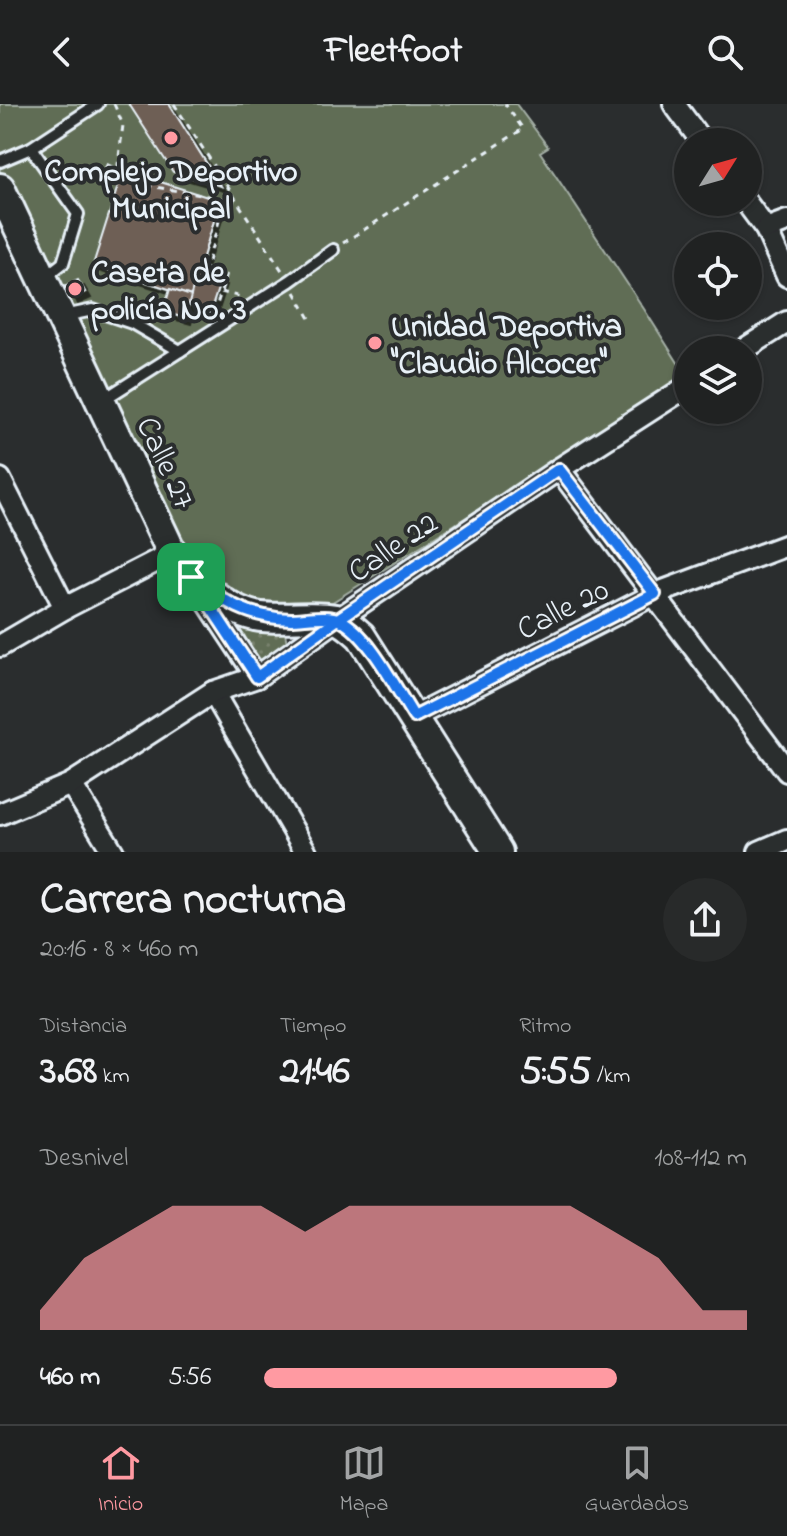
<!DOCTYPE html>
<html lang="es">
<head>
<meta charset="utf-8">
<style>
	:root { --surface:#202222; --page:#282a2a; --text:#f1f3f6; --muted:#a2a4a5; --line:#3d3f40; --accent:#ff9aa2 }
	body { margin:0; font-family:"Indie Flower",sans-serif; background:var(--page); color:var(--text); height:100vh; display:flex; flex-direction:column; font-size:30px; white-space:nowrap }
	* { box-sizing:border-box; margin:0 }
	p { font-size:26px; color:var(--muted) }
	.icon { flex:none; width:44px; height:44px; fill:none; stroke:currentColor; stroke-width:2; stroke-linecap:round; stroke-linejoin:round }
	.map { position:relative; height:748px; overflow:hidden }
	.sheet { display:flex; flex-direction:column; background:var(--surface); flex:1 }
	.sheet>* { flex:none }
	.needle { width:52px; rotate:53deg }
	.controls { position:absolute; left:674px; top:24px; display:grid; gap:16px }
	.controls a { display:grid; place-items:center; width:88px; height:88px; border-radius:50%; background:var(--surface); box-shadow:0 2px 6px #0004,0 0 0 2px var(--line); font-size:40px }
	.pin { position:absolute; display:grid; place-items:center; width:68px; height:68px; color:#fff; margin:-34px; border-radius:16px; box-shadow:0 4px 12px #0006 }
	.round { display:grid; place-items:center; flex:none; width:84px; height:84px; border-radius:42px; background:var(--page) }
	.headline { display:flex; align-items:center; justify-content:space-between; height:136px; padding:0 40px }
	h1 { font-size:44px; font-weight:800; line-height:60px }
	.metrics { display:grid; grid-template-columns:repeat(3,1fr); gap:12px; height:136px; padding:8px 40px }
	.metrics div { display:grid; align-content:center }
	.metrics b { font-size:40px; font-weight:800 }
	.metrics small { font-size:22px; font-weight:400 }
	.metrics p { font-size:22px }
	.chart { height:224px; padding:16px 40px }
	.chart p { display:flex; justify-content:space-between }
	.chart svg { width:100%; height:144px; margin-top:8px; fill:var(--accent); opacity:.7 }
	ul { padding:0 40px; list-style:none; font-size:26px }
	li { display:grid; grid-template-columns:128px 96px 1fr; align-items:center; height:60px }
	li i { height:20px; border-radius:10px; background:var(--accent) }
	header { display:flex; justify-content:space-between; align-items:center; height:104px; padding:0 40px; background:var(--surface); font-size:36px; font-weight:800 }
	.tabs { display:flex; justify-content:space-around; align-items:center; height:112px; border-top:2px solid var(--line); background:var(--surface); font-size:22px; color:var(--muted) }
	.tabs a { display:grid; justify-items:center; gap:4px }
	.tabs .current { color:var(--accent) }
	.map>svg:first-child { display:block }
	.grass { fill:url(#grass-dots); stroke:#a4afa6; stroke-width:2 }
	.garden { fill:#616d55; stroke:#a4afa6; stroke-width:2 }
	.building { fill:#6e5f54; stroke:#e8f1f8; stroke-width:2; filter:url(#shadow) }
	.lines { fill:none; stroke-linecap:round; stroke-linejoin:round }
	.service-casing { stroke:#e8f1f8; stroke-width:16 }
	.minor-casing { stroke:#e8f1f8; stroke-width:26 }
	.secondary-casing { stroke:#e8f1f8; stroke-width:34 }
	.path { stroke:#e8f1f8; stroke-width:3; stroke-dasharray:6 6; stroke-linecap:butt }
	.service { stroke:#2a2d2e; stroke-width:10 }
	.minor { stroke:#2a2d2e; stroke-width:20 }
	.secondary { stroke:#2a2d2e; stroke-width:28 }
	.route-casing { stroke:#fff; stroke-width:16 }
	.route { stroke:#1a73e8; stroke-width:10 }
	.poi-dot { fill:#ff9aa2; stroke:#2a2d2e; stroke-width:3 }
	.labels { text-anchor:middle; stroke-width:8; stroke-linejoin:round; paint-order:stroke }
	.poi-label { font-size:32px; font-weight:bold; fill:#e8f1f8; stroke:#2a2d2e; text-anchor:start }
	.street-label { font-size:32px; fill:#e8f1f8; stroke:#2a2d2e }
</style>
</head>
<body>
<header><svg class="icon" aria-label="back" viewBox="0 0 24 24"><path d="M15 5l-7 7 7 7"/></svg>Fleetfoot<svg class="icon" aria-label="search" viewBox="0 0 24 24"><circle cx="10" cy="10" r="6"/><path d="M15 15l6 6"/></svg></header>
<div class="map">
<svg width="787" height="748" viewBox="0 0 787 748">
	<defs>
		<pattern id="grass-dots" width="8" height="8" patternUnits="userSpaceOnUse" patternTransform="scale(2)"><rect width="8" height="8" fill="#616d55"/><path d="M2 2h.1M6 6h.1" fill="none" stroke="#78826e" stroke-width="1.8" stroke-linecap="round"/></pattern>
		<filter id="shadow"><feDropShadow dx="6" dy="6" stdDeviation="0" flood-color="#0009"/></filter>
	</defs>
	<rect width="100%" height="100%" fill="#2a2d2e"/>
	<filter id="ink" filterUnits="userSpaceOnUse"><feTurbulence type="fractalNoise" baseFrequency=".0125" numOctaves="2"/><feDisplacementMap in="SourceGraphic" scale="16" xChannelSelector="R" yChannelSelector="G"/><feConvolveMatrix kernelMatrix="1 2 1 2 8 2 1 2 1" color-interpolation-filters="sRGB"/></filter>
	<g filter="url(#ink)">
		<path class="grass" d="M227,515l24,10 34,4 2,10 -26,18h-7z"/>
		<path class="garden" d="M0,0h516l32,43 -8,5 104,157 43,68 -356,226 -41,5 -53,-12 -53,-48 -184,-376z"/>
		<g class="building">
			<path d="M129,0h40l52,82 -48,-14z"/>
			<path d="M107,60l14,7 -4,8 -14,-7z"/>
			<path d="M123,66l97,31 -29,95 -98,-31z"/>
			<path d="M104,70l13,5 -2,5 -12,-6z"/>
			<path d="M198,168l23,7 -11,34 -22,-8z"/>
			<path d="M78,176l7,12 -13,6 -6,-12z"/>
			<path d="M170,185l21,7 -6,22 -22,-6z"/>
		</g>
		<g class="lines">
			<defs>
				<g id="service">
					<path d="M31,44l47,66 -15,49 -18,14"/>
					<path d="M0,57l31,-13 67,-44"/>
					<path d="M64,212l29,-6 39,13 48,28"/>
					<path d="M103,296l187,-119 43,-31"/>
				</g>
				<g id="minor">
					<path d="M674,0l28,38"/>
					<path d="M746,98l20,27 21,47"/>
					<path d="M766,125l21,-8"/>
					<path d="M743,246l44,-28"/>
					<path d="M559,365l228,302"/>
					<path d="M0,375l65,129"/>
					<path d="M200,487l57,86"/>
					<path d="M0,542l65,-38 107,-55"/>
					<path d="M213,588l93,160"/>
					<path d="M414,613l241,-123 132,-49"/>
					<path d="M71,680l42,68"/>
					<path d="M0,710l71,-30 142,-92 44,-15 81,-58 221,-150 129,-83"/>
					<path d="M759,748l28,-12"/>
				</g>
				<path id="secondary" d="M0,84l172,365c19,24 51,56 83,63 26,5 58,-2 80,3 9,1 19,11 26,17l137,216"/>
			</defs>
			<use href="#service" class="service-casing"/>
			<use href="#minor" class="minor-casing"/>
			<use href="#secondary" class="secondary-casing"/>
			<g class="path">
				<path d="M114,0l9,21 -5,40 24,9 -4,10 97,17"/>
				<path d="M174,0l109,168"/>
				<path d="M343,139l180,-114 -18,-25"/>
				<path d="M221,188l20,5"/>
				<path d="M295,188l17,30"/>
				<path d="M214,210l13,-41 -21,-4 19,-70"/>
			</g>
			<use href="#service" class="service"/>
			<use href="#minor" class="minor"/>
			<use href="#secondary" class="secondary"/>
		</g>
	</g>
	<g class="lines" filter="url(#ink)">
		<defs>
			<path id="route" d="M191,473c34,25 57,41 100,42 14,0 36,-5 49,1 30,15 56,69 74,97l241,-123 -96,-125 -221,150 -81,58 -66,-100"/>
		</defs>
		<use href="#route" class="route-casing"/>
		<use href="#route" class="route"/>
	</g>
	<g class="poi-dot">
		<circle cx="171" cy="34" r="8"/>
		<circle cx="75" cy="185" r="8"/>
		<circle cx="375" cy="239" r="8"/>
	</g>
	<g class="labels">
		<g class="poi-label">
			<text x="171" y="77" text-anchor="middle">Complejo Deportivo<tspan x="171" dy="37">Municipal</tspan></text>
			<text x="91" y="178">Caseta de<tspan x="91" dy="37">policía No. 3</tspan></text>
			<text x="391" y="232">Unidad Deportiva<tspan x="391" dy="37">"Claudio Alcocer"</tspan></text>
		</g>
		<g class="street-label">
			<text transform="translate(167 358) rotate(65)" y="11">Calle 27</text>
			<text transform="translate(392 442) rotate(-34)" y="11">Calle 22</text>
			<text transform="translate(562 504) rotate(-27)" y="11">Calle 20</text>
		</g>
	</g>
</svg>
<div class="controls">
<a><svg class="needle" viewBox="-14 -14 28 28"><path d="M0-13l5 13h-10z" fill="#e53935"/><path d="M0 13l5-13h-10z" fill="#a2a4a5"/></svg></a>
<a><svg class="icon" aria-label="locate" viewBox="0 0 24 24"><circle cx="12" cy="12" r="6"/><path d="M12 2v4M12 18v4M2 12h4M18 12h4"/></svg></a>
<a><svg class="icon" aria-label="layers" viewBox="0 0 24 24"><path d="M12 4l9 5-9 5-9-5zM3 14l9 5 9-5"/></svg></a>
</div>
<div class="pin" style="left:191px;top:473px;background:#1e9e55"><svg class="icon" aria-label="arrive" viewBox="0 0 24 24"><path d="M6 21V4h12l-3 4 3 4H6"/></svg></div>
</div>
<section class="sheet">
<div class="headline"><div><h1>Carrera nocturna</h1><p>20:16 · 8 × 460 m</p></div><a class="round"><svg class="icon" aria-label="share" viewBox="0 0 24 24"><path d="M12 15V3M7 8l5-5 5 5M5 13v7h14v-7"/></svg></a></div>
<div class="metrics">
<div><p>Distancia</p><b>3.68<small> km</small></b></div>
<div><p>Tiempo</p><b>21:46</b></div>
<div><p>Ritmo</p><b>5:55<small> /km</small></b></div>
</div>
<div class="chart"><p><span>Desnivel</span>108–112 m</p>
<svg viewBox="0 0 160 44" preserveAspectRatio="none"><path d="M0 44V38L10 22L20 14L30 6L40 6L50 6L60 14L70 6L80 6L90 6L100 6L110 6L120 6L130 14L140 22L150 38L160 38V44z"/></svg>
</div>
<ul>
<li><b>460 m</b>5:56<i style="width:73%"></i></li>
</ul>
</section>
<nav class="tabs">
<a class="current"><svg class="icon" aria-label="home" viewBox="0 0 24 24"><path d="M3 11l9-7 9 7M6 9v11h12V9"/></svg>Inicio</a>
<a><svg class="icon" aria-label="map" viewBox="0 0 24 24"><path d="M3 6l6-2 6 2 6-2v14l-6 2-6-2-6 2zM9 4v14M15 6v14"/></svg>Mapa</a>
<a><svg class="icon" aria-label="saved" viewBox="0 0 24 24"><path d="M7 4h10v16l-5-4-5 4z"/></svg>Guardados</a>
</nav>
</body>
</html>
